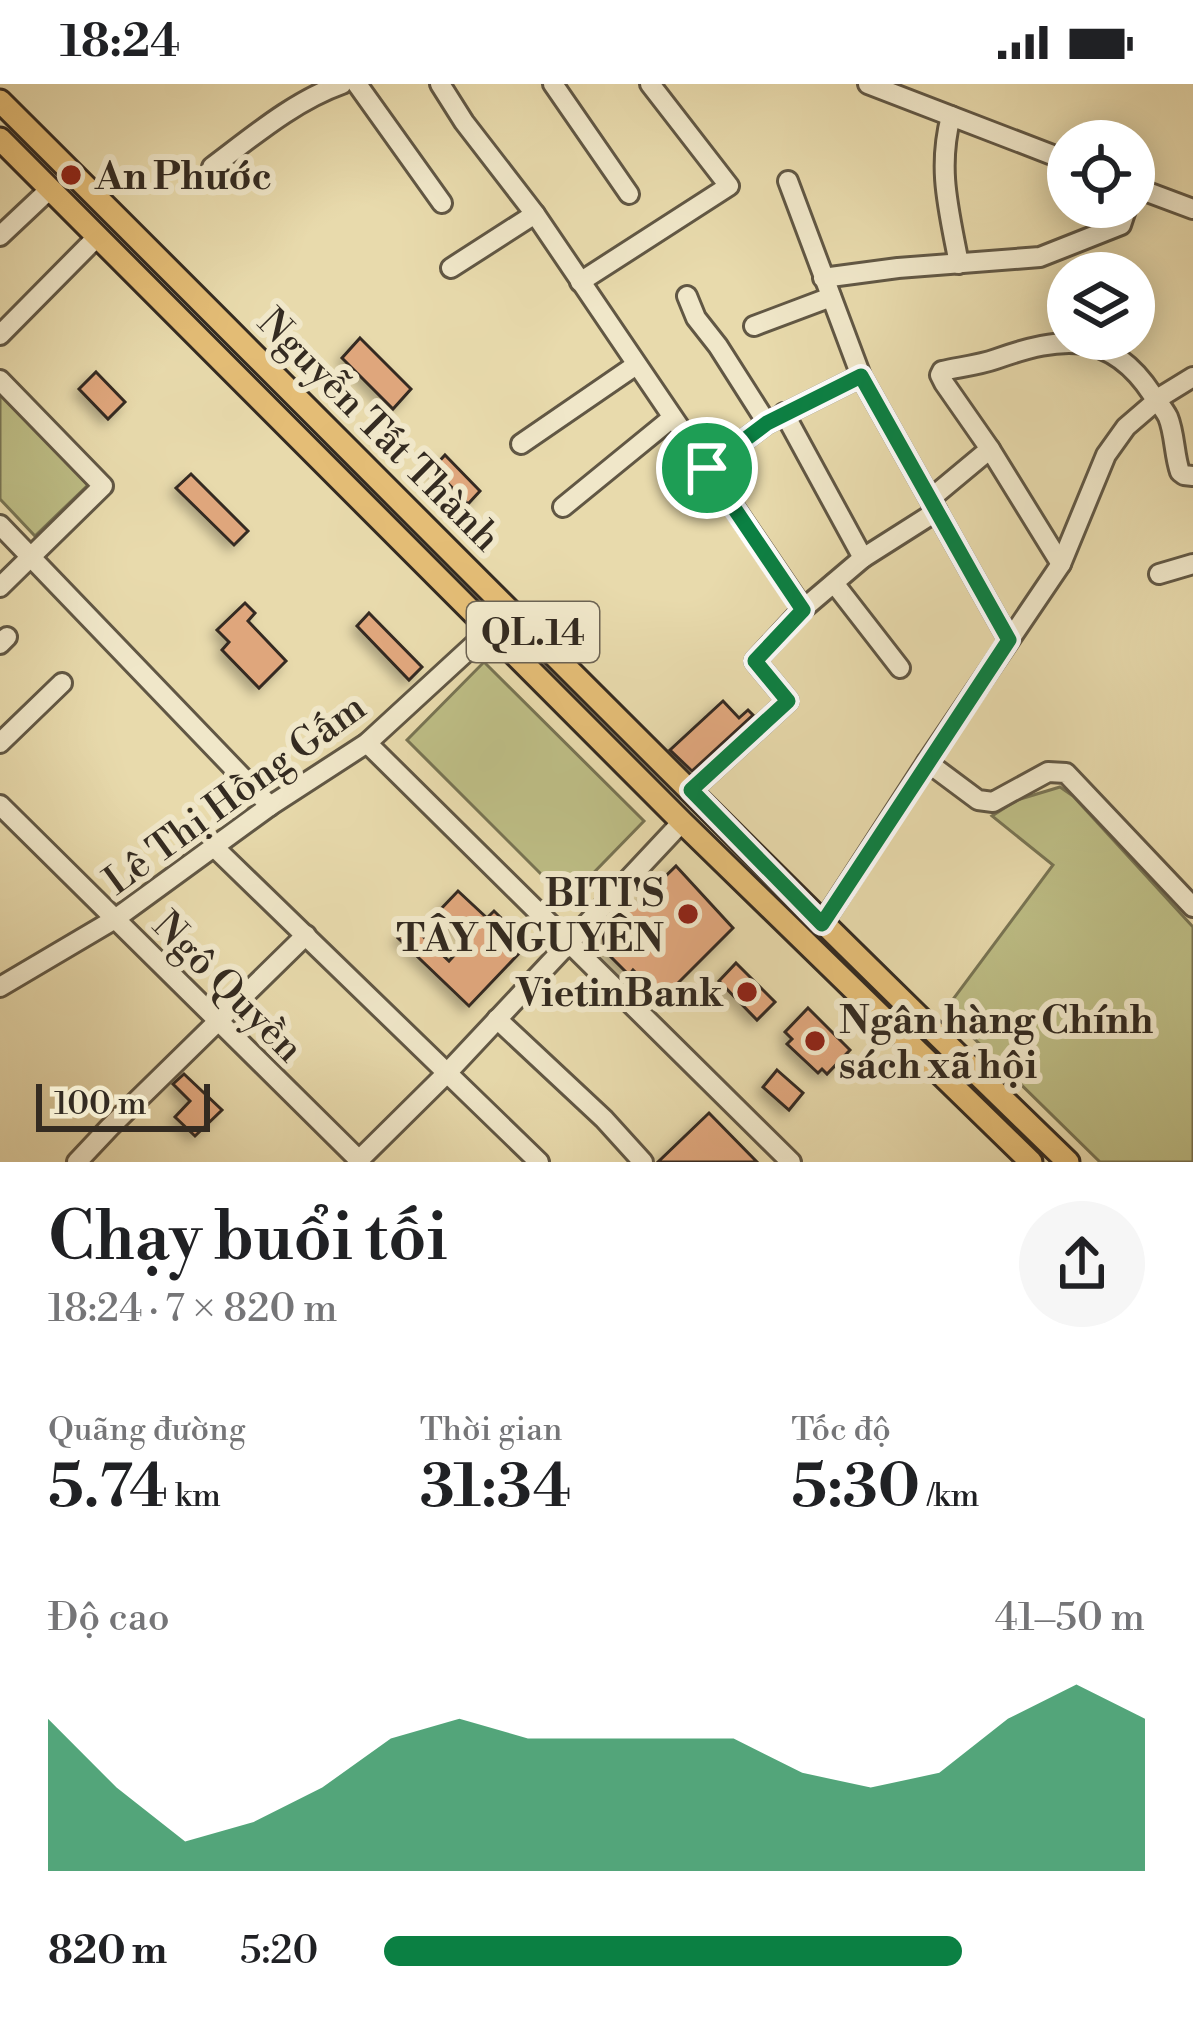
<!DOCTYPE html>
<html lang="vi">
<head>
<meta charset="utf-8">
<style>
	:root { --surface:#fff; --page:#f6f6f6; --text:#202124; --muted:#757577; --accent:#0b8043 }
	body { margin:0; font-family:"Libre Bodoni",serif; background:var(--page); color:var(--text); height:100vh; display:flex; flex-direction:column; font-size:45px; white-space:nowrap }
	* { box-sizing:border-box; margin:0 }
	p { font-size:39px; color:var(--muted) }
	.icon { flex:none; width:66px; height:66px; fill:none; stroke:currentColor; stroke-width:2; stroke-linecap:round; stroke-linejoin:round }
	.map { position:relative; height:1078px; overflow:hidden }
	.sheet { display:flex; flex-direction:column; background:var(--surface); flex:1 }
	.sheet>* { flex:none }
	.controls { position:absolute; left:1047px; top:36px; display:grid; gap:24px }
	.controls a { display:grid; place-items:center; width:108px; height:108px; border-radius:50%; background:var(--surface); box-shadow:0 6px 30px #0003; font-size:60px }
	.scale { position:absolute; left:36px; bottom:30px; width:174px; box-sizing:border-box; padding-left:12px; border:6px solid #342b21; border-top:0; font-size:33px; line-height:42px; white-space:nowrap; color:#342b21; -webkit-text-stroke:9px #f0e7c9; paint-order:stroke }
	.pin { position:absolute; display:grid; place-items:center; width:102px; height:102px; color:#fff; margin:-51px; border:6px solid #fff; border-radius:50%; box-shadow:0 3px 12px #0007 }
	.round { display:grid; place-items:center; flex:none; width:126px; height:126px; border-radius:63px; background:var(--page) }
	.headline { display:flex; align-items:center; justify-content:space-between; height:204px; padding:0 48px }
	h1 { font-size:66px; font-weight:600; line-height:90px }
	.figures { display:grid; grid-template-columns:repeat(3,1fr); gap:18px; height:204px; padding:12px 48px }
	.figures div { display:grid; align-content:center }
	.figures b { font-size:60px; font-weight:600 }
	.figures small { font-size:33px; font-weight:400 }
	.figures p { font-size:33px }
	.chart { height:336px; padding:24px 48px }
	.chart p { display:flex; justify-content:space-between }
	.chart svg { width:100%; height:216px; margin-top:12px; fill:var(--accent); opacity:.7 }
	ul { padding:0 48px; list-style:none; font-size:39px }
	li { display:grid; grid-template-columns:192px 144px 1fr; align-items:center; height:90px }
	li i { height:30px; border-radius:15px; background:var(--accent) }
	.status { display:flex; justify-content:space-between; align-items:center; height:84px; padding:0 60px; background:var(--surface); direction:ltr }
	.status svg { height:33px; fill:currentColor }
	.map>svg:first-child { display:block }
	.green { fill:#bdbd85; stroke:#787453; stroke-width:3 }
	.building { fill:#dfa67b; stroke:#342b21; stroke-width:3; filter:url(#shadow) }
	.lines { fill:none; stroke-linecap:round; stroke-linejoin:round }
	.minor-casing { stroke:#615744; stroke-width:24 }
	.major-casing { stroke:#342b21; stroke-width:27 }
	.minor { stroke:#f0e7c9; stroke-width:18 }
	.major { stroke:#e4bd76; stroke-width:21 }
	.route-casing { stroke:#fff; stroke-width:24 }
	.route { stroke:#0b8043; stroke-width:15 }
	.poi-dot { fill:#8f2418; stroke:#f0e7c9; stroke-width:4.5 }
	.labels { text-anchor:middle; stroke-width:12; stroke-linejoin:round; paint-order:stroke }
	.shield { fill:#f0e7c9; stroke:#6c6353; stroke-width:3 }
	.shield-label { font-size:36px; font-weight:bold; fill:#342b21 }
	.poi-label { font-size:39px; font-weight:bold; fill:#342b21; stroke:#f0e7c9; text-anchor:start }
	.street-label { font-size:39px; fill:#342b21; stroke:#f0e7c9 }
</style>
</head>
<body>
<div class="status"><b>18:24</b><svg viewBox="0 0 49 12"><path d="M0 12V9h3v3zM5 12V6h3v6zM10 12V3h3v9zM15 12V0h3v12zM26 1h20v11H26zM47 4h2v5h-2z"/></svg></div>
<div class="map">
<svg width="1193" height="1078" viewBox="0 0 1193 1078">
	<defs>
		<filter id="shadow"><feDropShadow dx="-5.5" dy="5.5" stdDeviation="6" flood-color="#0004"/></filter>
	</defs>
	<rect width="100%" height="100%" fill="#e8daac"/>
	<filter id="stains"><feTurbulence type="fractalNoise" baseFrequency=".00167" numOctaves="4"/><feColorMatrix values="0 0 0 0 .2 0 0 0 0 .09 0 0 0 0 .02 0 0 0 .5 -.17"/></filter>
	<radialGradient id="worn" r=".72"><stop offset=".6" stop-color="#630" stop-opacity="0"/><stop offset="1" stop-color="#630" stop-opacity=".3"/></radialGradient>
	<g class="green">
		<path d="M0,307l88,94 -53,51 -35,-37z"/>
		<path d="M484,578l160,159 -77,79 -160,-160z"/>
		<path d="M1060,703l13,9 120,131v235h-93l-155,-152 108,-145 -61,-49 25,-16z"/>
	</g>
	<g class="building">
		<path d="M360,254l51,51 -18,20 -51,-51z"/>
		<path d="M96,288l29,30 -17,17 -29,-30z"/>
		<path d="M445,371l35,36 -12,13 -35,-36z"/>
		<path d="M191,390l57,57 -14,14 -58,-57z"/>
		<path d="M245,519l10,10 -7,8 38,40 -27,27 -37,-38 7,-8 -12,-12z"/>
		<path d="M369,529l53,54 -13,13 -52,-54z"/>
		<path d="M723,617l16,17 9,-8 5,5 -61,56 -22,-21z"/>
		<path d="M676,782l57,62 -71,71 -29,-29 -4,5 -24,-24 -2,-17 27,-29 3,3z"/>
		<path d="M458,807l29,27 7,-7 34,33 -59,62 -71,-68 13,-13 38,36 20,-22 -30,-28z"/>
		<path d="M736,879l39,39 -18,18 -38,-39z"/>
		<path d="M808,924l42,42 -23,24 -5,-5 -4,4 -31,-29 5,-5 -7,-7z"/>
		<path d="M777,986l26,23 -14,17 -26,-23z"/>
		<path d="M184,990l38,36 -27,26 -20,-19 15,-16 -17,-17z"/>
		<path d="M709,1029l48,49h-99z"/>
	</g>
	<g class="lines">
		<defs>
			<g id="minor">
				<path d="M357,0l85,119"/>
				<path d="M440,0l24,38 71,92 268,395"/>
				<path d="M553,0l76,110"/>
				<path d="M868,0l200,77"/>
				<path d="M951,32c-14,54 -2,94 8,148"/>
				<path d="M212,83c40,-30 82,-66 130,-83"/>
				<path d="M788,97l73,195 148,264"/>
				<path d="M1134,103l59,22"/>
				<path d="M0,152l50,-47"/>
				<path d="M451,184l84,-54"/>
				<path d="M823,194l75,-10 142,-11 81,-32 6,-18"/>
				<path d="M580,198l149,-96 -79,-102"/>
				<path d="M687,212l9,22 22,28 49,77"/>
				<path d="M754,242l77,-29"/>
				<path d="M0,251l98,-99"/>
				<path d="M0,296l103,106 -103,101"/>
				<path d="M784,329l79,145"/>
				<path d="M521,360l115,-79"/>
				<path d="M707,384l60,-45 94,-47"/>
				<path d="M930,415l60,-50"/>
				<path d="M563,423l109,-89"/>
				<path d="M0,441l270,281"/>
				<path d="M1061,480l-71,-115 -46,-66 -4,-8 2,-4c18,-4 37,-6 54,-12 65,-23 114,-29 156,35 5,7 12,15 16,23 7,17 6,38 12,55l4,3 9,1"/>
				<path d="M1159,490l34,-10"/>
				<path d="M834,499l66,85"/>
				<path d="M0,560l7,-7"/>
				<path d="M0,659l62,-60"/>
				<path d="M367,659l424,419"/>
				<path d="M927,678l51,38 15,2 55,-30 18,1 127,134"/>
				<path d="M691,706l97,-89 -33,-40 48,-52 60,-51 74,-47"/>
				<path d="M0,721l361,357"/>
				<path d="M213,762l326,316"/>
				<path d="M822,840l105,-162 134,-198 45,-109 20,-28 36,-31 31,-19"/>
				<path d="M0,903l115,-68 155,-113 97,-63 123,-113"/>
				<path d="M497,935l107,100 39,43"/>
				<path d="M77,1078l32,-34 197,-193"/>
				<path d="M357,1078l90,-89 235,-251"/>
			</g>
			<g id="major">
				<path d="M0,17c356,354 707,712 1068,1061"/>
				<path d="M0,55l682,683 349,340"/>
			</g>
		</defs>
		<use href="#minor" class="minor-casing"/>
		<use href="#major" class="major-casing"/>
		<use href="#minor" class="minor"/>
		<use href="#major" class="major"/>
	</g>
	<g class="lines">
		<defs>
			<path id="route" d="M861,292l148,264 -187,284 -131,-134 97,-89 -33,-40 48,-51 -96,-142 60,-45z"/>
		</defs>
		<use href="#route" class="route-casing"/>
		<use href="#route" class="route"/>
	</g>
	<g class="poi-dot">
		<circle cx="71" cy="91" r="12"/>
		<circle cx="688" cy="830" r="12"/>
		<circle cx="747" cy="908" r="12"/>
		<circle cx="815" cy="957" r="12"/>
	</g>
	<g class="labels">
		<rect class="shield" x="467" y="518" width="132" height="60" rx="9"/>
		<g class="shield-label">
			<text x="533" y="561">QL.14</text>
		</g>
		<g class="poi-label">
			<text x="95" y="105">An Phước</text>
			<text x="664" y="822" text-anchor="end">BITI'S<tspan x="664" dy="45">TÂY NGUYÊN</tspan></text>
			<text x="723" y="922" text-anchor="end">VietinBank</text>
			<text x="839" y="949">Ngân hàng Chính<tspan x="839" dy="45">sách xã hội</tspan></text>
		</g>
		<g class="street-label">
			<text transform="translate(380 345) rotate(45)" y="14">Nguyễn Tất Thành</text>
			<text transform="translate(234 709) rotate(-36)" y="14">Lê Thị Hồng Gấm</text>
			<text transform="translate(229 902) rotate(45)" y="14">Ngô Quyền</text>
		</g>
	</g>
	<rect width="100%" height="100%" filter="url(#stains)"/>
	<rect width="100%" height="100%" fill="url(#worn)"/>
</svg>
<div class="controls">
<a><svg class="icon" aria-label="locate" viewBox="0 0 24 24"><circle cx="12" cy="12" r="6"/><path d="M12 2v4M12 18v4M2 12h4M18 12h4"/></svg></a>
<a><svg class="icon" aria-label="layers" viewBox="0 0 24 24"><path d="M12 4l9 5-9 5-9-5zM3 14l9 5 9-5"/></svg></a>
</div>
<div class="scale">100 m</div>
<div class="pin" style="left:707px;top:384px;background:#1e9e55"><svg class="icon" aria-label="arrive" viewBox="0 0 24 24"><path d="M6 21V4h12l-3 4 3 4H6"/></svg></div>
</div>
<section class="sheet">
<div class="headline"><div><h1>Chạy buổi tối</h1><p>18:24 · 7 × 820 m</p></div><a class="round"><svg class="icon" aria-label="share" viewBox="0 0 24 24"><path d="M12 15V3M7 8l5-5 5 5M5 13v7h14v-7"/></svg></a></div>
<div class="figures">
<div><p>Quãng đường</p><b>5.74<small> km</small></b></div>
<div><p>Thời gian</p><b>31:34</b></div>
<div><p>Tốc độ</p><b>5:30<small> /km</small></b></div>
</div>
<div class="chart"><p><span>Độ cao</span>41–50 m</p>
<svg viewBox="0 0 160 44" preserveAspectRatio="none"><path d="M0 44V13L10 27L20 38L30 34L40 27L50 17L60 13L70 17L80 17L90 17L100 17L110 24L120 27L130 24L140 13L150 6L160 13V44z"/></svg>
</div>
<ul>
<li><b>820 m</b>5:20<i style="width:76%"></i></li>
</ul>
</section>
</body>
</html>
